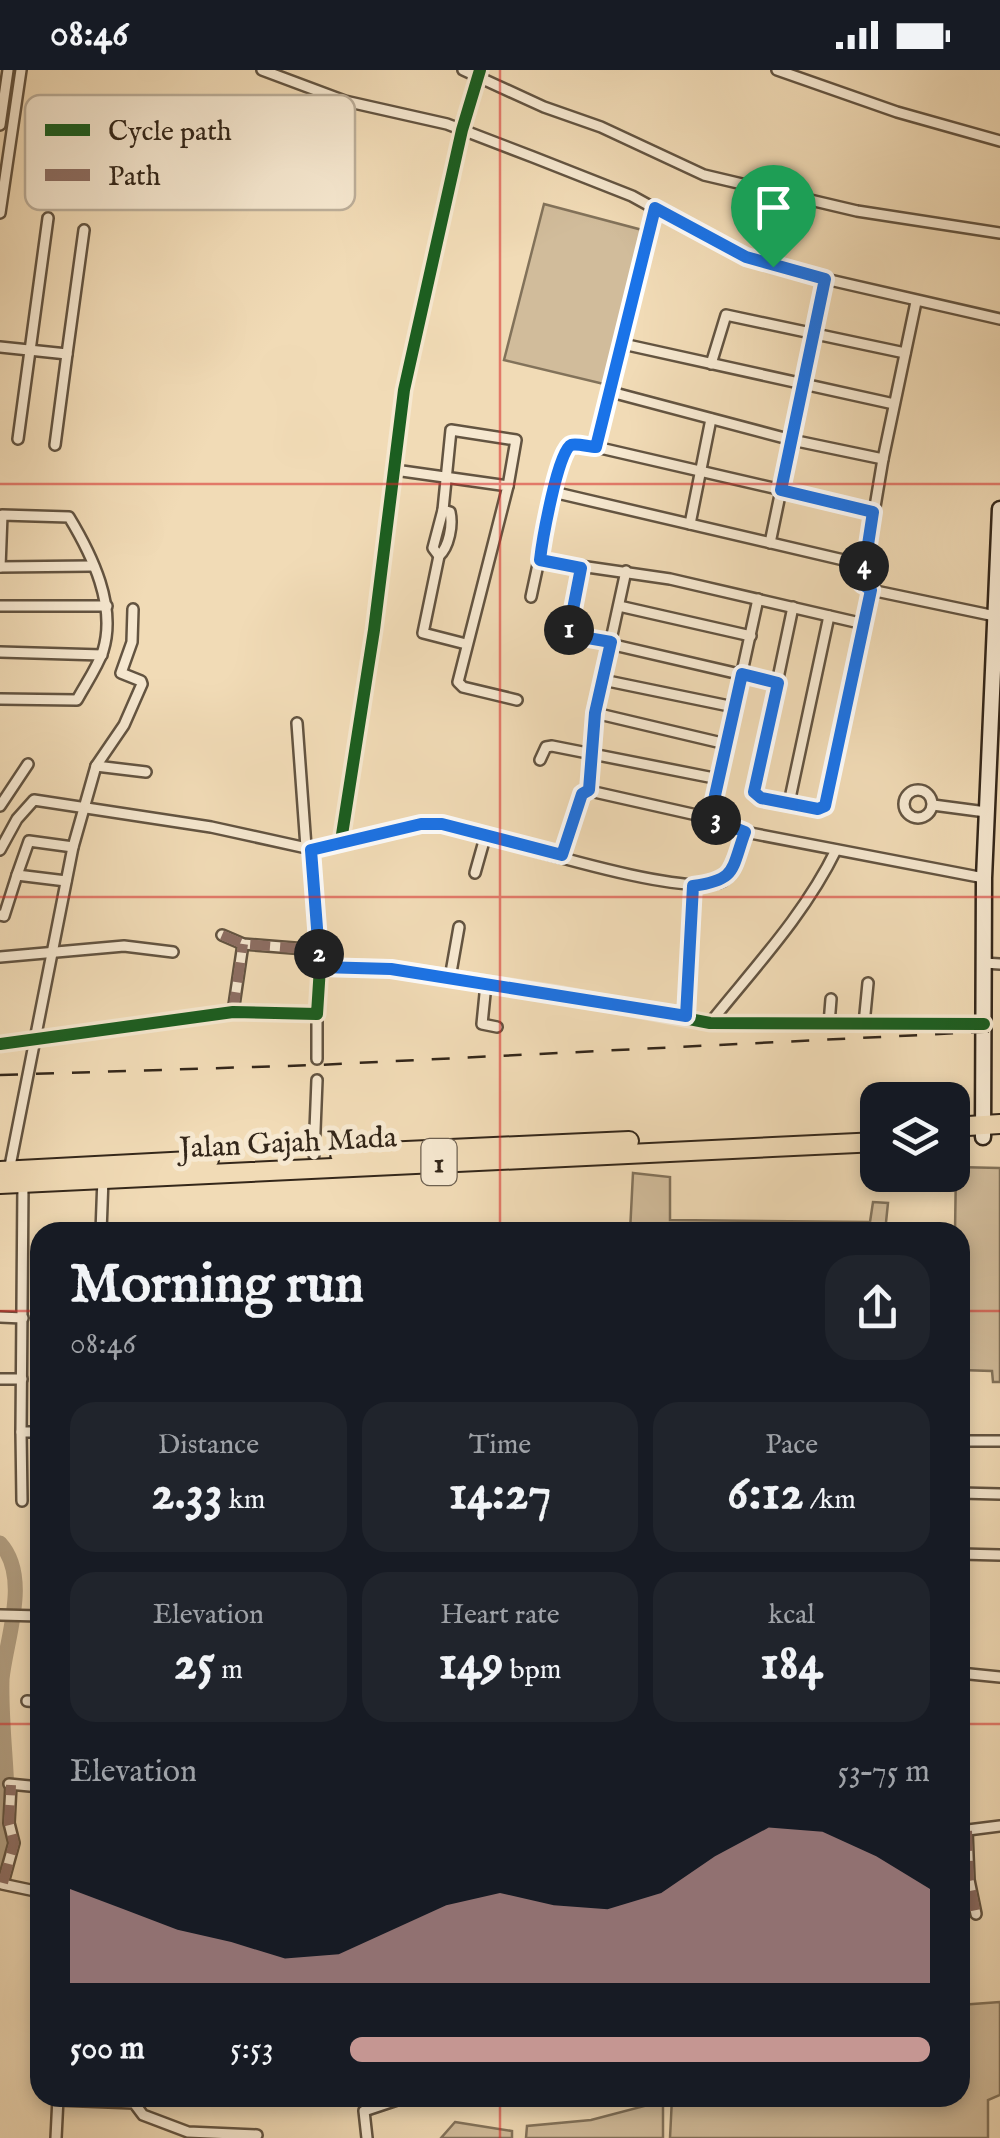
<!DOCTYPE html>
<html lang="en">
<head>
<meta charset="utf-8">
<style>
	:root { --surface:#171b24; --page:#20242c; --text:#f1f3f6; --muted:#9ea1a6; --accent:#c59692 }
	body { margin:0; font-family:"IM FELL English",serif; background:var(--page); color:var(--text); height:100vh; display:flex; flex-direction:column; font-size:38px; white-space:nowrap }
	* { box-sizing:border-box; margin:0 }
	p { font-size:32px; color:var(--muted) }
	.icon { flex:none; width:55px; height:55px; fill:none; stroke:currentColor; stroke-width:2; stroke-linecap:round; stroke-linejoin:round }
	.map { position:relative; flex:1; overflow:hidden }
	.side { position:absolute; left:30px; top:1152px; width:940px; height:885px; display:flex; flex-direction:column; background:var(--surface); border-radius:30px; box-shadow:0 5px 15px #0003 }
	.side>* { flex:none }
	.controls { position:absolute; left:860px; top:1012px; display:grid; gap:20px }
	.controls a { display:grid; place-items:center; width:110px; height:110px; border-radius:20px; background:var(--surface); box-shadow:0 5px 15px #0003; font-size:50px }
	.pin { position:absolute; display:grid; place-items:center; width:85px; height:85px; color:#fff; margin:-102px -42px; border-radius:50% 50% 50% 0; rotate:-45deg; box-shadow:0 0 10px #0007 }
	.pin .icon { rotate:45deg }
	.km { position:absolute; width:50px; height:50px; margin:-25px; border-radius:50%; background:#222; color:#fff; font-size:28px; line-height:50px; text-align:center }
	.round { display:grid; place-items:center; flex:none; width:105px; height:105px; border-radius:30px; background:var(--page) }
	.head { display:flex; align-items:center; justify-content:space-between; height:170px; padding:0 40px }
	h1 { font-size:55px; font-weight:700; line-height:75px }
	.stats { display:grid; grid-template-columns:repeat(3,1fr); gap:15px; height:170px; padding:10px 40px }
	.stats div { display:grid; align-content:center; border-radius:25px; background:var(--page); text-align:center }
	.stats b { font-size:50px; font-weight:700 }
	.stats small { font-size:28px; font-weight:400 }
	.stats p { font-size:28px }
	.chart { height:280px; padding:20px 40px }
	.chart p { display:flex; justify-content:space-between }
	.chart svg { width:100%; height:180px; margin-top:10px; fill:var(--accent); opacity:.7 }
	ul { padding:0 40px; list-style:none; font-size:32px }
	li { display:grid; grid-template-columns:160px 120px 1fr; align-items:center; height:75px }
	li i { height:25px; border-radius:12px; background:var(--accent) }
	.status { display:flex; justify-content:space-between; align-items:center; height:70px; padding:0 50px; background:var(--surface); direction:ltr }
	.status svg { height:28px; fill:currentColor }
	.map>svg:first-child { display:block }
	.green { fill:#d1bc9b; stroke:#82725a; stroke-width:2.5 }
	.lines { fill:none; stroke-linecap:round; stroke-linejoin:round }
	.river { stroke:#b19e81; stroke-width:15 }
	.street-casing { stroke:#635441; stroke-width:14 }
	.secondary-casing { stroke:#34271a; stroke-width:19 }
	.highway-casing { stroke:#34271a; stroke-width:22 }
	.street { stroke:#f6e8d0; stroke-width:9 }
	.secondary { stroke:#f6e8d0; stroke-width:14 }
	.highway { stroke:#f1dbb6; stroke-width:18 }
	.rail { stroke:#34271a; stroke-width:2.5; stroke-dasharray:18 18; stroke-linecap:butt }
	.quiet { stroke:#8d6e63; stroke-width:10; stroke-dasharray:20 10; stroke-linecap:butt }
	.cycleway-casing { stroke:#f6e8d0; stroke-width:19 }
	.cycleway { stroke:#1b5e20; stroke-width:12 }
	.route-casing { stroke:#fff; stroke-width:20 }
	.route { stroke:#1a73e8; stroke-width:12 }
	.grid { fill:none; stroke:#d62828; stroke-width:2.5; stroke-opacity:0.55 }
	.labels { text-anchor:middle; stroke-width:10; stroke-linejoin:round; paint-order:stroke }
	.shield { fill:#f6e8d0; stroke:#6e6151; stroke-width:2.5 }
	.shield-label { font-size:28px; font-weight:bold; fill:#34271a }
	.street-label { font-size:30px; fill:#34271a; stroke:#f6e8d0 }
	.key { fill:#f6e8d0; stroke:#bcae99; stroke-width:2.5 }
	.key-label { font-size:28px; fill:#34271a }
</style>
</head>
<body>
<div class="status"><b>08:46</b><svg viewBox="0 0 49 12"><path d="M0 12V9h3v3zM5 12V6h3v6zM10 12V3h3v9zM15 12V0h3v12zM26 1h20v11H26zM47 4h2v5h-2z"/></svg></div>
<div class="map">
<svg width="1000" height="2068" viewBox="0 0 1000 2068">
	<rect width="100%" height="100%" fill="#f1dbb6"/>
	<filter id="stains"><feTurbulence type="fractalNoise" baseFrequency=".002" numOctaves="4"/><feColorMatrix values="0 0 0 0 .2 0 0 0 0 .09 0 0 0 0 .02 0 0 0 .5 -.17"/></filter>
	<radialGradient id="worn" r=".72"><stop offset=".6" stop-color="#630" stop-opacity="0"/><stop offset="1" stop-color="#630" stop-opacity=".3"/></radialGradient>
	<g class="green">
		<path d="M544,134l102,27 -38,154 -104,-25z"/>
		<path d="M956,1097l44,1v214h-7l-1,-11 -32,-1v-138h-5z"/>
		<path d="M633,1103l37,4v43l200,2 3,-20 15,1 -3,29h-255z"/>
		<path d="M1000,1932v93l-12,5v38h-318l2,-40h288v-93z"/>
		<path d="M663,2031v37h-137l1,-12 64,-6z"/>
		<path d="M455,2052l57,9v7h-71z"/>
	</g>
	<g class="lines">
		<path class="river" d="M0,1473c31,34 6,96 2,136 -2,67 15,138 -2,203"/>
		<defs>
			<g id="street">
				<path d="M262,0l83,31 102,23 86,33 99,39 87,48 54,23 227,52"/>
				<path d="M463,0l81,37 57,20 103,48 153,36 143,22"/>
				<path d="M777,0l120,42 103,29"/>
				<path d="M0,55l8,-55"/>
				<path d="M0,143l21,-143"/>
				<path d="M916,232l-33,157 -21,125 9,6 124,26"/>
				<path d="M623,274l271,60"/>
				<path d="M0,277l67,7 17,-124"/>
				<path d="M711,294l15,-49 179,38"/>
				<path d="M611,322l181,48 91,19"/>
				<path d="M18,369l30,-221"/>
				<path d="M55,375l12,-91"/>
				<path d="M596,377l59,-239"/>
				<path d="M395,400l113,16 -50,196 5,5 54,13"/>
				<path d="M553,422l312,73"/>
				<path d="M443,440l7,2c3,13 -1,35 -11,44l-16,77 43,11"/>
				<path d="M690,454l21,-105"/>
				<path d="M770,473l55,-264"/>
				<path d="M439,486l-6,-8 10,-38 8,-80 65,10 -8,46"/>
				<path d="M0,497l2,-52 67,2c23,38 48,89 34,134 -6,17 -18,34 -26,49l-77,-1"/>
				<path d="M0,497l92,-1"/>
				<path d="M581,498l-10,67 207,48"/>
				<path d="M626,501l-31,142 -5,78 120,27 35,14 239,46"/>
				<path d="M531,527l8,-37"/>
				<path d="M0,536h107"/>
				<path d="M619,536l132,30"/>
				<path d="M793,537l-39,185 7,6 62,11 48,-219"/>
				<path d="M864,554l-194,-45 -131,-19 14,-68 16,-47 27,2 277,64"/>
				<path d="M0,582l102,3"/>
				<path d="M603,610l131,27"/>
				<path d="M595,643l131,31"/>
				<path d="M297,653l9,124"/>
				<path d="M540,690l6,-13 6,-1 167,33"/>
				<path d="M96,696l50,6"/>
				<circle cx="918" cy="734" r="14"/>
				<path d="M789,733l40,-187"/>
				<path d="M933,735l53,7"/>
				<path d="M0,736l28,-42"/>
				<path d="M710,748l48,-219"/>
				<path d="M341,771l33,-211 30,-240 58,-260 18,-60"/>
				<path d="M0,780l17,-31 17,-19 177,27 100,22"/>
				<path d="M562,785l20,-61 7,-5"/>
				<path d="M475,803l11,-39"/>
				<path d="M17,805l12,-34 44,6"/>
				<path d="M0,845l4,1 13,-41 49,6"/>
				<path d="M222,865l21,9 76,6"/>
				<path d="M0,887l124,-11 49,6"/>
				<path d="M984,893l16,1"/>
				<path d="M320,897l-9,-118 14,-4 96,-20h21c50,11 244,76 281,56 13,-7 17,-36 22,-49"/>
				<path d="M450,908l9,-51"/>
				<path d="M486,914l-4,40 15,3"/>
				<path d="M233,942l10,-68"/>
				<path d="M686,947l7,-131"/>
				<path d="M710,953c45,-56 95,-109 126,-173"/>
				<path d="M829,954l2,-25"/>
				<path d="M864,954l4,-41"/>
				<path d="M0,974l233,-32 84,2 3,-47h6l65,2 172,26 147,28 274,1"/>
				<path d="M317,989v-45"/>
				<path d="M314,1085l3,-75"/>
				<path d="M9,1101l64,-324 23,-81 28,-41 18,-41 -1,-3 -20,-8 11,-31 1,-33"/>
				<path d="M23,1113l-2,249h19"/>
				<path d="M101,1162l2,-54"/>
				<path d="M0,1247l23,1"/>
				<path d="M0,1309h22"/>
				<path d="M21,1362l1,69"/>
				<path d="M960,1371h40"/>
				<path d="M960,1423l40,1"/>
				<path d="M960,1484l40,1"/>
				<path d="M0,1545l40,1"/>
				<path d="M960,1603l40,4"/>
				<path d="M27,1631l13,1"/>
				<path d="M9,1714l31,3"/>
				<path d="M960,1761l40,-5"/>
				<path d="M967,1761l2,49 7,34"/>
				<path d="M3,1813l11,-40 -5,-20 2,-38"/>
				<path d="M2,1814l38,8"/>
				<path d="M58,2030l76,3 9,12 45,17 69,3"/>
				<path d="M56,2068l2,-40"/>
				<path d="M367,2068l-3,-27 39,-13"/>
			</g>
			<path id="secondary" d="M983,1067l1,-259 16,-369"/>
			<g id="highway">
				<path d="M952,1057l48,-3"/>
				<path d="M340,1084l289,-13"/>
				<path d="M0,1101l209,-11"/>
				<path d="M0,1114l878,-42"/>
			</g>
		</defs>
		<use href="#street" class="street-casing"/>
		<use href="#secondary" class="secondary-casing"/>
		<use href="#highway" class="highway-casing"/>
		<use href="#street" class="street"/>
		<use href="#secondary" class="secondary"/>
		<use href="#highway" class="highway"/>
		<path class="rail" d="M0,1005l317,-10 683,-34"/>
		<g class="quiet">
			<path d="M562,785l20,-61 7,-5"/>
			<path d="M222,865l21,9 76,6"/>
			<path d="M233,942l10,-68"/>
			<path d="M967,1761l2,49 7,34"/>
			<path d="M3,1813l11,-40 -5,-20 2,-38"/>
		</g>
		<defs>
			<g id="cycleway">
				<path d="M341,771l33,-211 30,-240 58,-260 18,-60"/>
				<path d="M0,974l233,-32 84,2 3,-47h6l65,2 172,26 147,28 274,1"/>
			</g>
		</defs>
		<use href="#cycleway" class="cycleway-casing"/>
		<use href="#cycleway" class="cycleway"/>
	</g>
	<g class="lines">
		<defs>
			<path id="route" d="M655,138l91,49 79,22 -44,211 92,22 -11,72 9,6 -46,216 -7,3 -57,-11 -7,-6 24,-109 -36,-9 -32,144 35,14c-14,38 -8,48 -52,54l-7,130 -295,-47 -71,-2 -9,-117 110,-26h21l120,31 20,-61 7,-4 6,-77 16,-71 -35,-6 -7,-6 12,-62 -41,-8c2,-18 18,-110 31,-115 6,-2 18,2 25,2z"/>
		</defs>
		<use href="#route" class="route-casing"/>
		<use href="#route" class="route"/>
	</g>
	<path class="grid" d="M500,0v1162M0,414h1000M0,827h1000M0,1241h40M960,1241h40M0,1654h40M960,1654h40M500,2028v40"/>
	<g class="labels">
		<rect class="shield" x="421.5" y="1069" width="35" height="46" rx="8"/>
		<g class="shield-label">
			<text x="439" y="1102">1</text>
		</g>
		<g class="street-label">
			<text transform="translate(288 1072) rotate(-3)" y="10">Jalan Gajah Mada</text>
		</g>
	</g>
	<rect x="25" y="25" width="330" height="115" rx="15" class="key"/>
	<rect x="45" y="54" width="45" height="12" fill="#1b5e20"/>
	<rect x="45" y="99" width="45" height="12" fill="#8d6e63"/>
	<g class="key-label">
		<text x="108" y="70">Cycle path</text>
		<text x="108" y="115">Path</text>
	</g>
	<rect width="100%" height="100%" filter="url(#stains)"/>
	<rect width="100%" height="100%" fill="url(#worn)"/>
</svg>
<div class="controls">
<a><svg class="icon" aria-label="layers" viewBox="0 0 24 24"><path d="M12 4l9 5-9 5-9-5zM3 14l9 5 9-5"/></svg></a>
</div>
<div class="pin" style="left:773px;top:197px;background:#1e9e55"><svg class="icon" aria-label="arrive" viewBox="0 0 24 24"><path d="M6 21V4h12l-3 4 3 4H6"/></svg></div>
<b class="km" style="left:569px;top:560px">1</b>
<b class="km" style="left:319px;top:884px">2</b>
<b class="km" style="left:716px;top:750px">3</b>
<b class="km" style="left:864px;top:496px">4</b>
<section class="side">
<div class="head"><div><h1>Morning run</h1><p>08:46</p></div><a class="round"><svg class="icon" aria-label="share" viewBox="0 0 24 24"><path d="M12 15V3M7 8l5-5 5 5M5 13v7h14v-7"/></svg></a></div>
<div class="stats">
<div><p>Distance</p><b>2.33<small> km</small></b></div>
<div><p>Time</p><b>14:27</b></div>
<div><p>Pace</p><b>6:12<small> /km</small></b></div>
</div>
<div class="stats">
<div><p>Elevation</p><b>25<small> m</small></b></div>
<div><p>Heart rate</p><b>149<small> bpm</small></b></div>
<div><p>kcal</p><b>184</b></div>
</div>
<div class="chart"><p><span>Elevation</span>53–75 m</p>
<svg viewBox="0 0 160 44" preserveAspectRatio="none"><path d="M0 44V21L10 26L20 31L30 34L40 38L50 37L60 31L70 25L80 22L90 25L100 26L110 22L120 13L130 6L140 7L150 13L160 21V44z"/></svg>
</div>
<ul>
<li><b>500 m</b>5:53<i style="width:100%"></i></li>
</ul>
</section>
</div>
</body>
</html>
